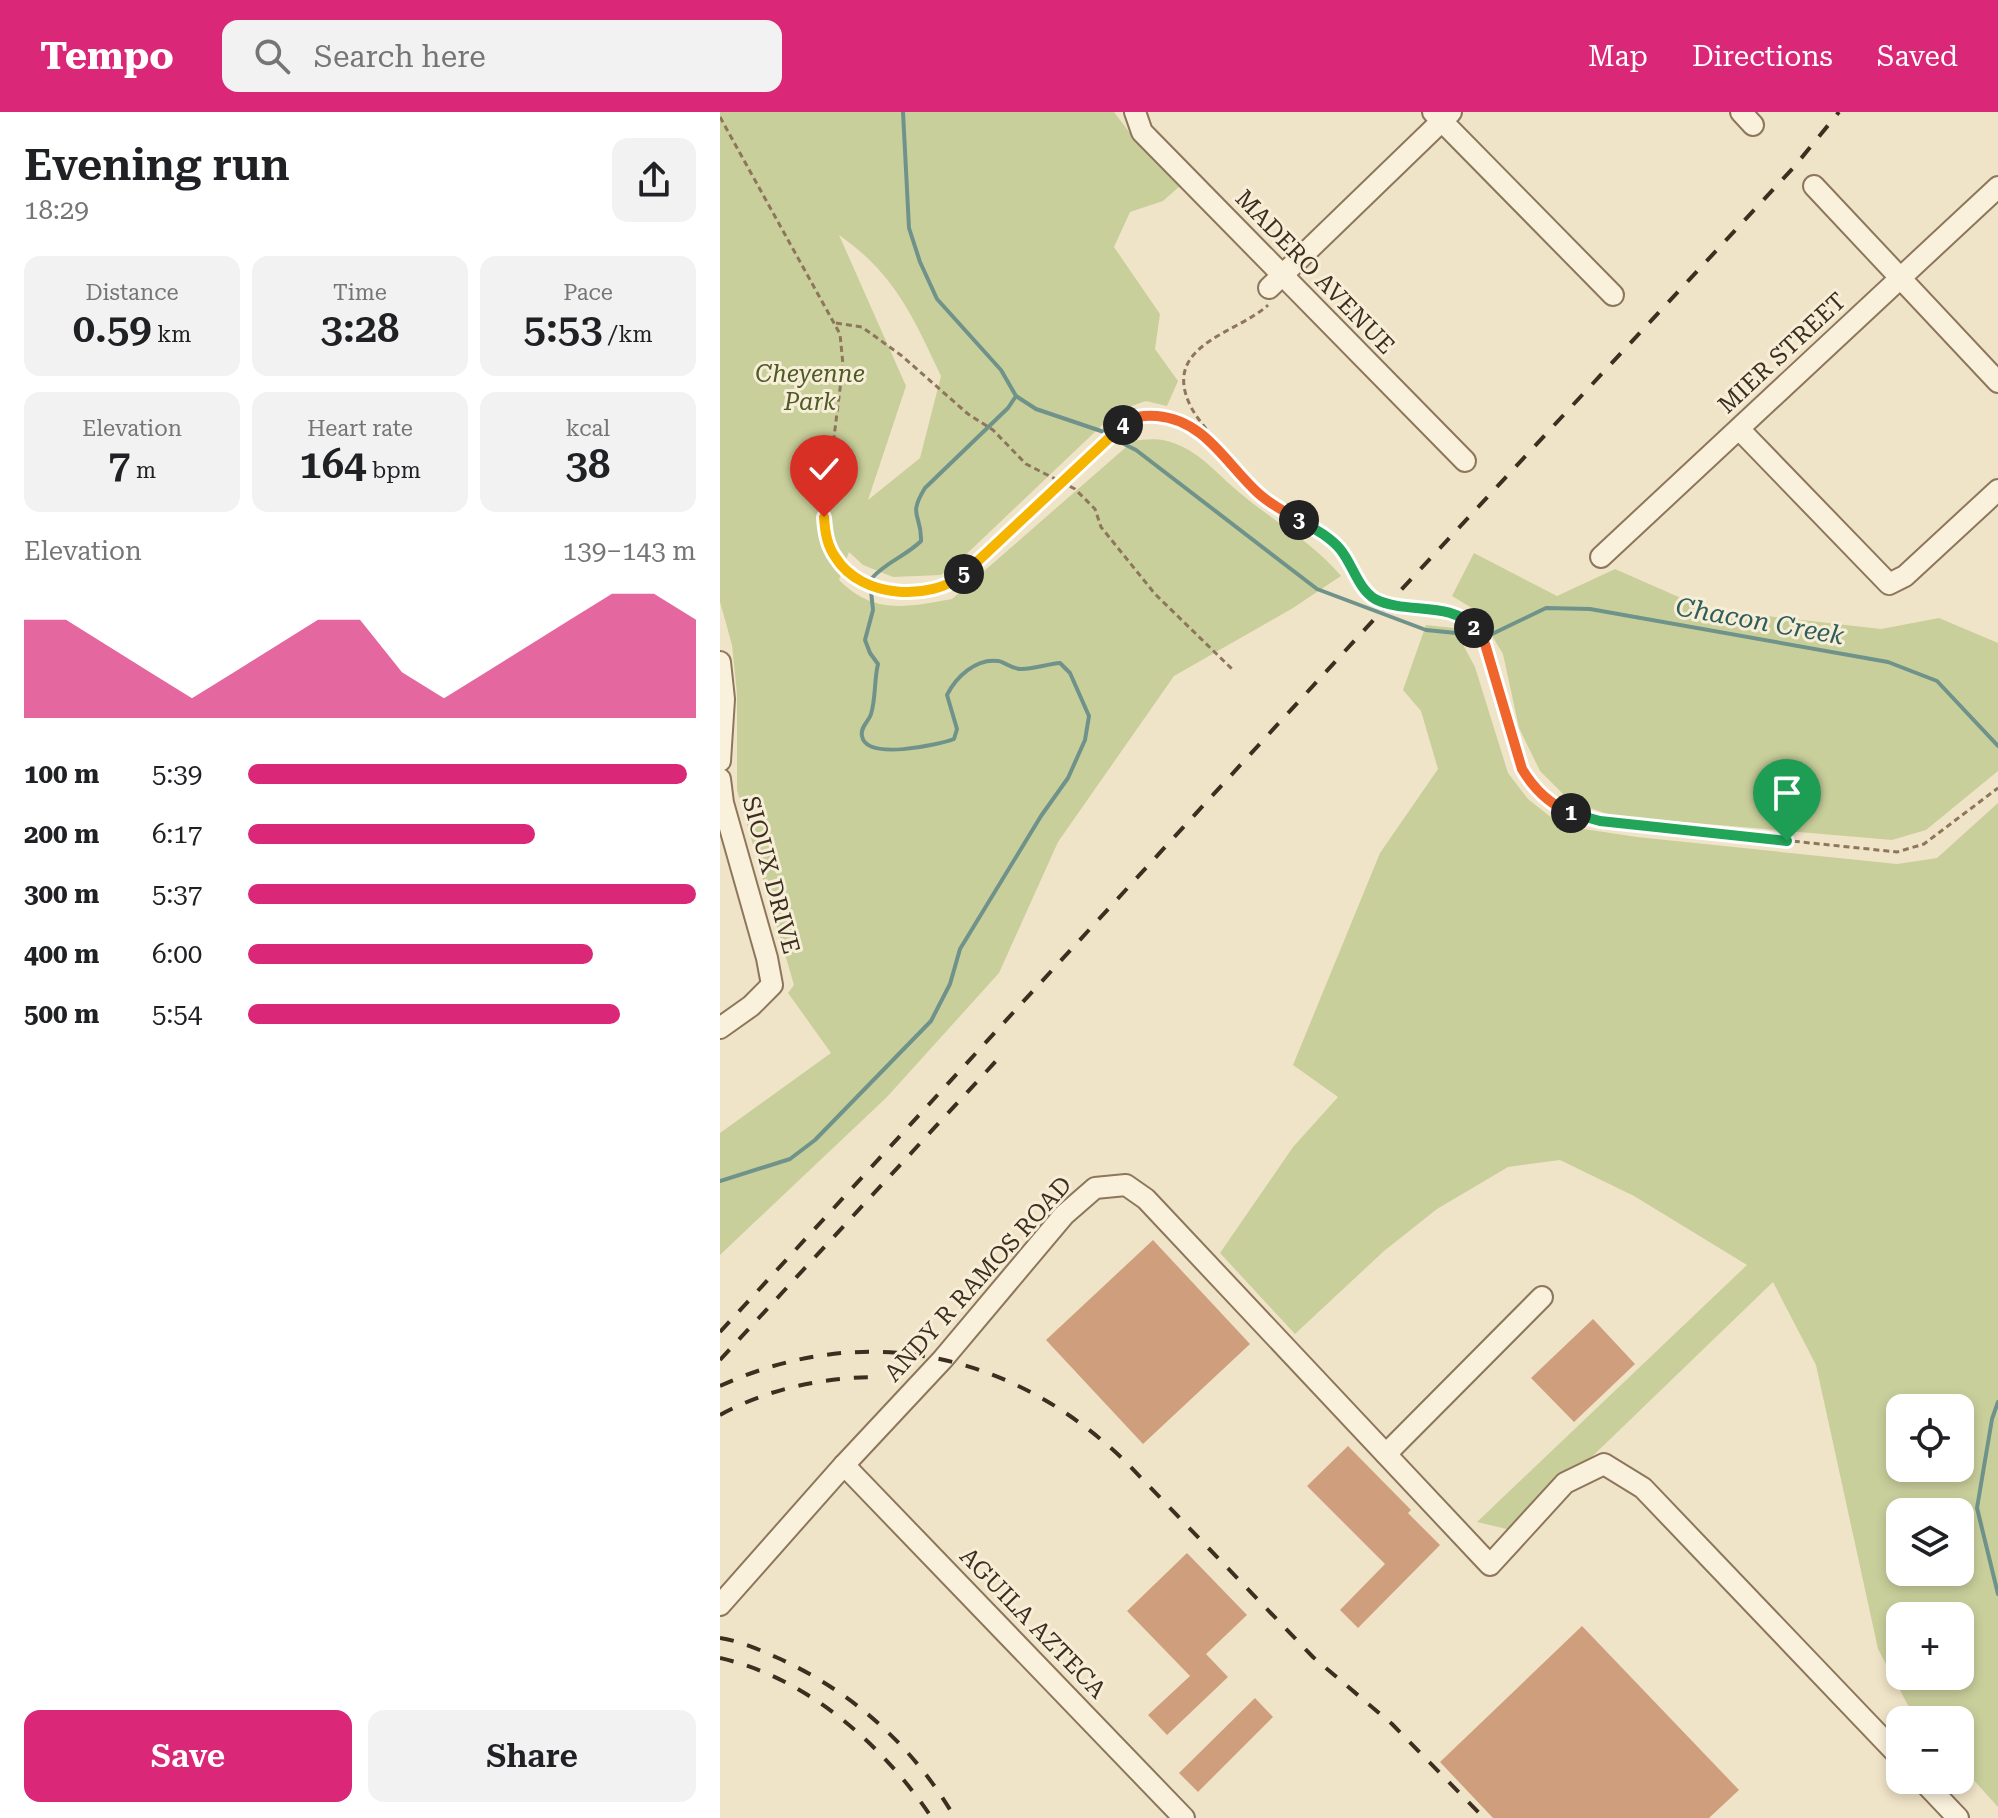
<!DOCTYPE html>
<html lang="en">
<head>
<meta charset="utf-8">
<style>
	:root { --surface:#fff; --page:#f2f2f2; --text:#202124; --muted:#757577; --accent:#db2777 }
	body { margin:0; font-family:"Roboto Serif",serif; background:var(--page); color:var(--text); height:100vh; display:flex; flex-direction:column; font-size:30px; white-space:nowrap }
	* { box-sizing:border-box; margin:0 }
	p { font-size:26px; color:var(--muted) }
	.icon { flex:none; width:44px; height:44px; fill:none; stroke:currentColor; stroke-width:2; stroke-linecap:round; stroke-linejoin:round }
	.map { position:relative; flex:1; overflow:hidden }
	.details { display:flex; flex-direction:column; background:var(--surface); width:720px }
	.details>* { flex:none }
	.controls { position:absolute; left:1166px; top:1282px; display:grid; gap:16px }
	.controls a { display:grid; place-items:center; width:88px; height:88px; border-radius:16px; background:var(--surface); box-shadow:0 4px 12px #0003; font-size:40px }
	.pin { position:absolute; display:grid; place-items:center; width:68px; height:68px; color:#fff; margin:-82px -34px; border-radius:50% 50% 50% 0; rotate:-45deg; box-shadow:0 0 8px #0007 }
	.pin .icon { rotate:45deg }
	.km { position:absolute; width:40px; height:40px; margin:-20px; border-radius:50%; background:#222; color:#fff; font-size:22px; line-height:40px; text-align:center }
	.round { display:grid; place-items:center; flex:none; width:84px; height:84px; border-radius:16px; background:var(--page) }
	.overview { display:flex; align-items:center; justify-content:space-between; height:136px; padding:0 24px }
	h1 { font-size:44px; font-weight:600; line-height:60px }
	.stats { display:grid; grid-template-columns:repeat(3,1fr); gap:12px; height:136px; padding:8px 24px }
	.stats div { display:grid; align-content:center; border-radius:16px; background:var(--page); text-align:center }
	.stats b { font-size:40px; font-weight:600 }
	.stats small { font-size:22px; font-weight:400 }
	.stats p { font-size:22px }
	.chart { height:224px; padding:16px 24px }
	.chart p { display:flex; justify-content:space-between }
	.chart svg { width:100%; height:144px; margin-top:8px; fill:var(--accent); opacity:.7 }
	.cta { display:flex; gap:16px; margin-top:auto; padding:16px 24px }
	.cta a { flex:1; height:92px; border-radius:16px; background:var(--accent); color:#fff; font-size:32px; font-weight:600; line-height:92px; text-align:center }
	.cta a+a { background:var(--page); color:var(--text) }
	ul { padding:0 24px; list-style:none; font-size:26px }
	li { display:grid; grid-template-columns:128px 96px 1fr; align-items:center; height:60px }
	li i { height:20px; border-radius:10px; background:var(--accent) }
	header { display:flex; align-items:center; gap:48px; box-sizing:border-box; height:112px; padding:0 40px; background:var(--accent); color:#fff }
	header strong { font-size:38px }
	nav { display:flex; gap:44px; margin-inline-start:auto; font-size:28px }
	.search { width:560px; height:72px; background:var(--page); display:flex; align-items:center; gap:20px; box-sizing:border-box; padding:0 28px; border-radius:16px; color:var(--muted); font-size:30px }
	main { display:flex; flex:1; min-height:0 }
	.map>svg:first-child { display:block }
	.green { fill:#c9cf9b; fill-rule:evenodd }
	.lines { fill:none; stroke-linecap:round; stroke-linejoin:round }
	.stream { stroke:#6f938a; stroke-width:4 }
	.building { fill:#cf9f7d }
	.minor-casing { stroke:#8d765c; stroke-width:24 }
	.path { stroke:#8d765c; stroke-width:3; stroke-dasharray:6 4; stroke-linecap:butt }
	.minor { stroke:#faf1dc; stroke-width:20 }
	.rail { stroke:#3d2e20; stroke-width:4; stroke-dasharray:14 14; stroke-linecap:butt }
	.split-1-casing { stroke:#fff; stroke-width:16 }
	.split-2-casing { stroke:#fff; stroke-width:16 }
	.split-3-casing { stroke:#fff; stroke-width:16 }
	.split-4-casing { stroke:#fff; stroke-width:16 }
	.split-5-casing { stroke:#fff; stroke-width:16 }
	.split-6-casing { stroke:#fff; stroke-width:16 }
	.split-1 { stroke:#22a559; stroke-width:10 }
	.split-2 { stroke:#f0652b; stroke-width:10 }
	.split-3 { stroke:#22a559; stroke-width:10 }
	.split-4 { stroke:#f0652b; stroke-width:10 }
	.split-5 { stroke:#f5b400; stroke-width:10 }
	.split-6 { stroke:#f5b400; stroke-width:10 }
	.labels { text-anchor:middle; stroke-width:6; stroke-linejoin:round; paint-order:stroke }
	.street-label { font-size:24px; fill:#3d2e20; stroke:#f7eed8 }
	.park-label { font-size:24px; font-style:italic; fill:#4d5a26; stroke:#f7eed8 }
	.water-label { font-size:26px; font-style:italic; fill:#2f5d5a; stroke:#f7eed8 }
</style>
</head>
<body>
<header>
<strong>Tempo</strong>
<div class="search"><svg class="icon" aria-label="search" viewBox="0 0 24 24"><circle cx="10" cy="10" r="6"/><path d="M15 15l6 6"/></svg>Search here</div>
<nav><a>Map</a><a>Directions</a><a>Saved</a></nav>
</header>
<main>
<section class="details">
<div class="overview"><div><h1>Evening run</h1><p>18:29</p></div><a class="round"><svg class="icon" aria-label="share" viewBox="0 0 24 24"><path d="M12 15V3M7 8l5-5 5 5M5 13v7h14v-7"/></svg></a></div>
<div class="stats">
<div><p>Distance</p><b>0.59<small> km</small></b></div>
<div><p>Time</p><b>3:28</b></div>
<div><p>Pace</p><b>5:53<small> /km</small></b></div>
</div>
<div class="stats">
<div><p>Elevation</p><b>7<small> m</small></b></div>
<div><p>Heart rate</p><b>164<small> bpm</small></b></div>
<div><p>kcal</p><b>38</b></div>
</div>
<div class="chart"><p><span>Elevation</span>139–143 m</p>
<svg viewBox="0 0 160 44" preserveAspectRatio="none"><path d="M0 44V14L10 14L20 22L30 30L40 38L50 30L60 22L70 14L80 14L90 30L100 38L110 30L120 22L130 14L140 6L150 6L160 14V44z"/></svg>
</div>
<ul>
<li><b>100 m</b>5:39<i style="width:98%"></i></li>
<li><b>200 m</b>6:17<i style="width:64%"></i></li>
<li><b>300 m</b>5:37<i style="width:100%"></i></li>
<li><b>400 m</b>6:00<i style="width:77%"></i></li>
<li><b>500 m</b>5:54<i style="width:83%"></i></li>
</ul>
<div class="cta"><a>Save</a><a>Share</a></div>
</section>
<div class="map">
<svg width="1278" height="1706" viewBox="0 0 1278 1706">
	<rect width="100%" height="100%" fill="#f0e4c8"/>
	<g class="green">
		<path d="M0,0h394l19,25 47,49 -17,15 -33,11 -16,35 46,67 -5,35 23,32 -11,25 -21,-5 -29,10 -161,153 -15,11 -48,2 -30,-12 -14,-13 -10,28c35,35 68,27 113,19l181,-158c17,-3 32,-3 48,5 24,11 39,31 59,47 34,29 72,48 101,83l-48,32 -119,68 -116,166 -59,131 -112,124 -167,158v-122l111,-80 -43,-60 6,-8 -57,-195v-96l-5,-49 -12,-43zM119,123c56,39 74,82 102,141l-21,82 -52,42 38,-114z"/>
		<path d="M754,441l83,43 58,-27 91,40 175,20 58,-11 59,25v128l-72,59 -34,10 -279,-24 -43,-15 -30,-30 -21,-43 -16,-74 -26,-43 -25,-15z"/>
		<path d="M706,513l28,3 21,39 33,106 20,26 24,19 26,10 59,9 260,27 40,-6 61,-55v1004l-38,-42v-45h-40l-10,-11 -32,-60 -62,-284 -43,-83 -258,249 -38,-9 270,-257 -113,-69 -74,-36 -52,7 -71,42 -53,42 -89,83 -75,-81 73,-106 45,-50 -45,-32 87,-212 58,-84 -17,-58 -18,-21zM1180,1296h60v60h-60zM1180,1400h60v60h-60zM1180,1504h60v60h-60z"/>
	</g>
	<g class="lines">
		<g class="stream">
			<path d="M183,0l6,116 11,34 17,37 64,71 15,26 20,13 68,23"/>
			<path d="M394,327l22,11 181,139 109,41 40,4"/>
			<path d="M152,466c14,-16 34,-22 49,-37 1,-27 -14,-24 4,-53l83,-80 8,-12"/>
			<path d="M770,523l56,-27 44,1 298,53 49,19 61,65"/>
			<path d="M0,1069l70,-22 25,-19 116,-119 19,-37 10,-35 81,-133 27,-38 17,-38 4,-24 -19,-43 -10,-10c-13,1 -26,6 -38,6 -10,1 -16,-7 -24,-8 -22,-3 -42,16 -51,34l10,34 -3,10c-16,6 -88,22 -92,-3 -2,-9 7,-15 9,-22 5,-16 3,-34 7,-50l-8,-11 -5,-13 8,-30 -2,-19"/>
			<path d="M1278,1290l-6,17 -15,89 21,86"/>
		</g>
	</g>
	<g class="building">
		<path d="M433,1128l97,104 -107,100 -97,-104z"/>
		<path d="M873,1207l42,45 -61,58 -43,-44z"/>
		<path d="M628,1334l63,64 -3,3 32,32 -82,83 -18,-18 45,-46 -78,-78z"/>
		<path d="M467,1441l60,62 -41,39 22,23 -61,58 -19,-20 42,-39 -63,-65z"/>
		<path d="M862,1514l157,164 -30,28h-216l-53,-56z"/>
		<path d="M535,1586l18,19 -75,75 -19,-19z"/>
	</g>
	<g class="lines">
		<defs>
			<g id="minor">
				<path d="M415,0l7,20 323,329"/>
				<path d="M713,0l180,183"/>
				<path d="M1021,0l12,13"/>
				<path d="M1094,74l184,196"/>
				<path d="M549,176l182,-176"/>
				<path d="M1019,317l150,155 16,-8 93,-86"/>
				<path d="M881,445l397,-370"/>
				<path d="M0,550l4,37 -4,62"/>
				<path d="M0,667l3,24 44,155 5,27 -21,21 -31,22"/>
				<path d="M666,1342l156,-157"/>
				<path d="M124,1353l340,353"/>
				<path d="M0,1493l124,-140 99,-106 121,-144 31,-27 31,-3 20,14 344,366 75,-82 39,-19 39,24 257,269"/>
				<path d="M1202,1668l36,38"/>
			</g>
		</defs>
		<use href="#minor" class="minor-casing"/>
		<g class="path">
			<path d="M0,5l120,217 3,31 -19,152c1,15 4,30 12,43 24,34 83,39 118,22l174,-161c64,-27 94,44 135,76 21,17 46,28 68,43 22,21 28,55 60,65 29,10 64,-2 85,25 11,15 14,33 19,51 20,72 22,120 105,140l297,31 27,-8 74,-56"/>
			<path d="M116,211l26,4 40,29 66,58 25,16 33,34 49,25 20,20 6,18 54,67 77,75"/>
			<path d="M497,334c-7,-15 -20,-26 -27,-41 -29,-61 49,-72 78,-100"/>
		</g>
		<use href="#minor" class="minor"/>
		<g class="rail">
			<path d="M0,1220l681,-742 393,-423 45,-55"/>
			<path d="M0,1248l277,-300"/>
			<path d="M0,1274c144,-66 291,-34 404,74l189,197 79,67 92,94"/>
			<path d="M0,1303c49,-27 105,-38 160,-38"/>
			<path d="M0,1526c20,3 40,12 58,20 75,34 136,89 177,160"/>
			<path d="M0,1546c88,20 163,87 212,160"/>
		</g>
	</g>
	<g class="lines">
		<defs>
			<path id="split-1" d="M851,701l29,8 187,20"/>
			<path id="split-2" d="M754,516l11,16 37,125c12,20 27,35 49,44"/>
			<path id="split-3" d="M579,408c14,8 30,16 41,29 12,14 18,40 35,50 31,16 76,1 99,29"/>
			<path id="split-4" d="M403,313c10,-9 21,-10 34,-9 48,4 69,48 101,77 12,11 27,19 41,27"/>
			<path id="split-5" d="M244,462l159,-149"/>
			<path id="split-6" d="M104,405c1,15 3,29 12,41 25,40 94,44 128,16"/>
		</defs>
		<use href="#split-1" class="split-1-casing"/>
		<use href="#split-2" class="split-2-casing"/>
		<use href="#split-3" class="split-3-casing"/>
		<use href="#split-4" class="split-4-casing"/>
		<use href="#split-5" class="split-5-casing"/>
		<use href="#split-6" class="split-6-casing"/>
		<use href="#split-1" class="split-1"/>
		<use href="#split-2" class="split-2"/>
		<use href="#split-3" class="split-3"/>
		<use href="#split-4" class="split-4"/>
		<use href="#split-5" class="split-5"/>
		<use href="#split-6" class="split-6"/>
	</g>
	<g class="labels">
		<g class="street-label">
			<text transform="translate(595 160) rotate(46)" y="8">MADERO AVENUE</text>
			<text transform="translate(1062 241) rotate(-43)" y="8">MIER STREET</text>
			<text transform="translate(51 763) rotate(75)" y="8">SIOUX DRIVE</text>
			<text transform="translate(258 1167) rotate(-48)" y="8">ANDY R RAMOS ROAD</text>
			<text transform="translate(313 1511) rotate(46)" y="8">AGUILA AZTECA</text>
		</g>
		<g class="park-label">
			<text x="90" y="270">Cheyenne<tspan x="90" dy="28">Park</tspan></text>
		</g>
		<g class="water-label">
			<text transform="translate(1040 509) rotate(10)" y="9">Chacon Creek</text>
		</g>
	</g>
</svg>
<div class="controls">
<a><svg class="icon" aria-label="locate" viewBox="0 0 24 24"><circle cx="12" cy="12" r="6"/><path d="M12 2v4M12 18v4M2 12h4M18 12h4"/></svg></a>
<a><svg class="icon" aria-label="layers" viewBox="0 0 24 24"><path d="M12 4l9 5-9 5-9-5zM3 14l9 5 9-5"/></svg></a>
<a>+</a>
<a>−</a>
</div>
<div class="pin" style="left:1067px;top:729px;background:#1e9e55"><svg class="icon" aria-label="arrive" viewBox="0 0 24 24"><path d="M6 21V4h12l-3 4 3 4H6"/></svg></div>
<div class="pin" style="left:104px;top:405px;background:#d93025"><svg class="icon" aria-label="check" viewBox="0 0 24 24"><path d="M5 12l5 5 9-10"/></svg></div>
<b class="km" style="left:851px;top:701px">1</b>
<b class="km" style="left:754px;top:516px">2</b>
<b class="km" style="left:579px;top:408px">3</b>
<b class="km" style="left:403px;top:313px">4</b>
<b class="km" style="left:244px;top:462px">5</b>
</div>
</main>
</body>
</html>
